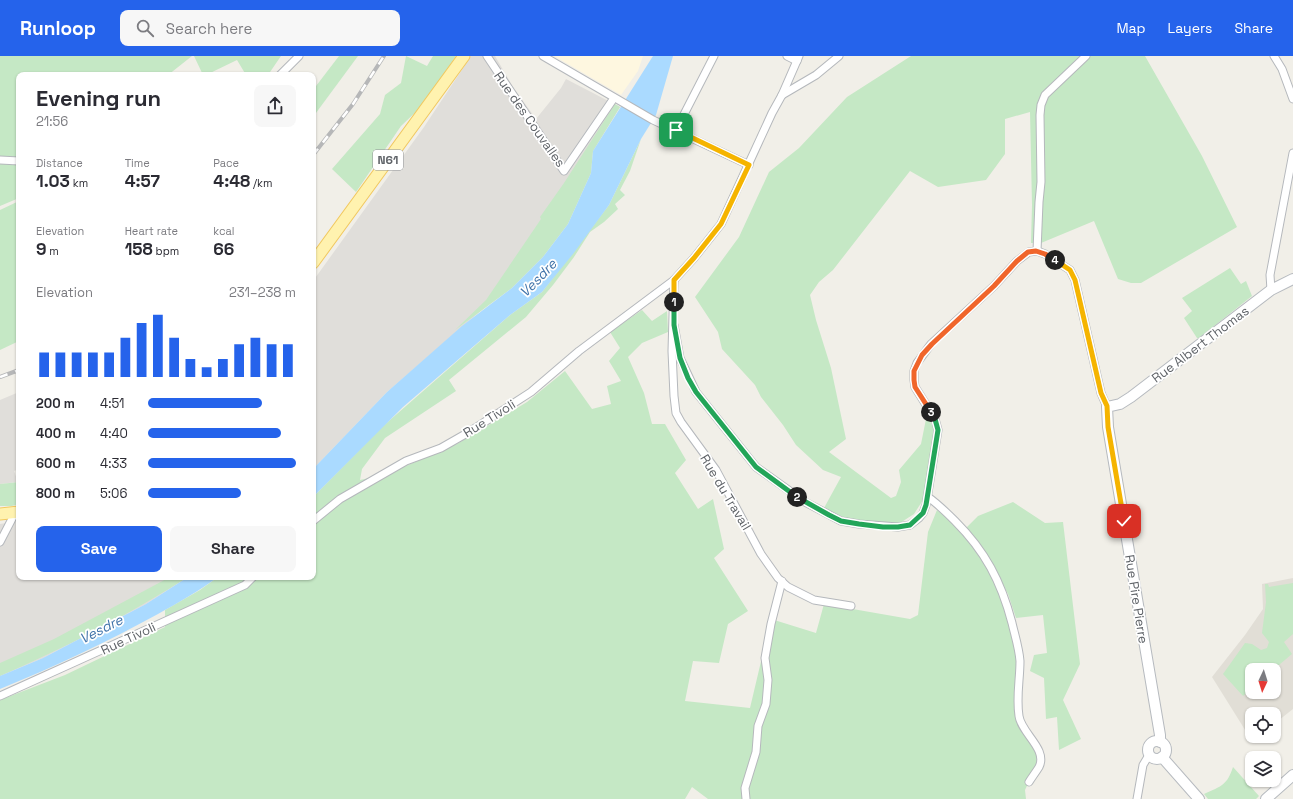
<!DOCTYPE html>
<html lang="en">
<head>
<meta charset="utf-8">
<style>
	:root { --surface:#fff; --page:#f7f7f7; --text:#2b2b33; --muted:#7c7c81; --accent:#2563eb }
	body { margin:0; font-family:"Space Grotesk",sans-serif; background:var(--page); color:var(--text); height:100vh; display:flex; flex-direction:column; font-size:15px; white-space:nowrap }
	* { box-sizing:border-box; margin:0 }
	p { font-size:13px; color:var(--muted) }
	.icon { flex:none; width:22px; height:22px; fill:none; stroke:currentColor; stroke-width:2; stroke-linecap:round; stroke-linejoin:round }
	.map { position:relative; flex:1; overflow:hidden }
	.side { position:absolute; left:16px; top:16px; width:300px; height:508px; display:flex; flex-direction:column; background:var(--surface); border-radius:8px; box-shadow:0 1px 3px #0004 }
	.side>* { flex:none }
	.needle { width:26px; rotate:184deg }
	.tools { position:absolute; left:1245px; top:607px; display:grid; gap:8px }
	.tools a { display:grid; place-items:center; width:36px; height:36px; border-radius:8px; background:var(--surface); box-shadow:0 1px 3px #0004; font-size:20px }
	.pin { position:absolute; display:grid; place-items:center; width:34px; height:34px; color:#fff; margin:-17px; border-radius:8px; box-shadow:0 2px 6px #0006 }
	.km { position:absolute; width:20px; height:20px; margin:-10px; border-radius:50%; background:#222; color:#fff; font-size:11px; line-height:20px; text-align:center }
	.round { display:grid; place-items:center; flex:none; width:42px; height:42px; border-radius:8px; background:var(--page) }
	.headline { display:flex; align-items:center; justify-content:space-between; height:68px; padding:0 20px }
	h1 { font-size:22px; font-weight:700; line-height:30px }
	.metrics { display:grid; grid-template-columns:repeat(3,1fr); gap:6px; height:68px; padding:4px 20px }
	.metrics div { display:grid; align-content:center }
	.metrics b { font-size:17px; font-weight:700 }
	.metrics small { font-size:11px; font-weight:400 }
	.metrics p { font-size:11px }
	.chart { height:112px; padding:8px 20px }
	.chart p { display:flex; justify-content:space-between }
	.chart svg { width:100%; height:72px; margin-top:4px; stroke:var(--accent); stroke-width:6 }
	.action { display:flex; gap:8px; margin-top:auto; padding:8px 20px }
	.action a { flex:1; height:46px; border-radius:8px; background:var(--accent); color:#fff; font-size:16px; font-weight:700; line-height:46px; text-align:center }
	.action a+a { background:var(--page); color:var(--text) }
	ul { padding:0 20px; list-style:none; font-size:13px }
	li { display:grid; grid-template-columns:64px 48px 1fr; align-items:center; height:30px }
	li i { height:10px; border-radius:5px; background:var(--accent) }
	header { display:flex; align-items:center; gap:24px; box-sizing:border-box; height:56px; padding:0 20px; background:var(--accent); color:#fff }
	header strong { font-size:19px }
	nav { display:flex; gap:22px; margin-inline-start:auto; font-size:14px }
	.search { width:280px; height:36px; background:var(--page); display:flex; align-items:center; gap:10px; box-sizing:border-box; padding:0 14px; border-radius:8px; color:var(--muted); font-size:15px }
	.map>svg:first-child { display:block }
	.commercial { fill:#fef7e0 }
	.industrial { fill:#e0deda }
	.education { fill:#e1ded6; fill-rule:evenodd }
	.green { fill:#c5e8c5 }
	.water { fill:#aadaff }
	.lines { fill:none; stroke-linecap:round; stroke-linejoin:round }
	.street-casing { stroke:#b5b8bc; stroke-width:9 }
	.secondary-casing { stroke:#b6babf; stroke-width:12 }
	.primary-casing { stroke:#f2c960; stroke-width:13 }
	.street { stroke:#fff; stroke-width:7 }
	.secondary { stroke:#fff; stroke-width:10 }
	.primary { stroke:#fff2af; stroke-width:11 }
	.rail-casing { stroke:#b6b7b8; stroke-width:4 }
	.rail { stroke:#fff; stroke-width:2.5; stroke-dasharray:8; stroke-linecap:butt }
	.split-1-casing { stroke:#fff; stroke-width:8 }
	.split-2-casing { stroke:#fff; stroke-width:8 }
	.split-3-casing { stroke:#fff; stroke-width:8 }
	.split-4-casing { stroke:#fff; stroke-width:8 }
	.split-5-casing { stroke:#fff; stroke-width:8 }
	.split-1 { stroke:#f5b400; stroke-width:5 }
	.split-2 { stroke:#22a559; stroke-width:5 }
	.split-3 { stroke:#22a559; stroke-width:5 }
	.split-4 { stroke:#f0652b; stroke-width:5 }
	.split-5 { stroke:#f5b400; stroke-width:5 }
	.labels { text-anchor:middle; stroke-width:3.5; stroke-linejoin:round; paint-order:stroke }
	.shield { fill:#fff; stroke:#8f9295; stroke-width:1 }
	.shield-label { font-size:12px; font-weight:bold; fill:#5f6368 }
	.street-label { font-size:13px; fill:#5f6368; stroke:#fff }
	.water-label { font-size:14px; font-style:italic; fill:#4174aa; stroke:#fff }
</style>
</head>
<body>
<header>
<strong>Runloop</strong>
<div class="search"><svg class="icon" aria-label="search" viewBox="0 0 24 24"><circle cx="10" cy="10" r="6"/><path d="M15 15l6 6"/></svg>Search here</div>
<nav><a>Map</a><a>Layers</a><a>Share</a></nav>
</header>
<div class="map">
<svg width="1293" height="743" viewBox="0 0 1293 743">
	<rect width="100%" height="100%" fill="#f1efe8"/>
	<path class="commercial" d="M554,0h89l-5,15 -17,24z"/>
	<g class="industrial">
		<path d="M471,0h24l18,31 23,32 25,-31 5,-9 54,28 -27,44 -50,106 -156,135 -74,77v-188l111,-154z"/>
		<path d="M19,336v77l-5,2 4,11 -18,2v-84z"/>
		<path d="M19,465v56h169l-42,27 -103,54 -43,18v-152z"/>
	</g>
	<path class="education" d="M1293,522v131l-19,15v-10h-22v22h7l-7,5 -40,-64 33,-42 18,-26 -1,-25zM1252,614h22v22h-22z"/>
	<g class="green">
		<path d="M0,0h192l-24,19h-149v83h-19z"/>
		<path d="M194,0h87l-13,19h-22l-9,-15 -31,15h-3z"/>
		<path d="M339,0h19l-45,61v-27z"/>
		<path d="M406,0l21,10 6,-10h23l-33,49 -22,21 -45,66 -24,-23 48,-55 5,-19 16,-12z"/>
		<path d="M911,0h234l57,100 35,71 -96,56h-10l-13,-4 -24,-58 -53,22h-10l1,-38 -2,-93 -25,7v35l-19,26 -48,7 -28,-16 -77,99 -14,12 -9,13 6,25 15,48 15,71 -17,13 62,46 5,-2 5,-14 -2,-12 22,-26 6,-30 8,18 -12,68 -9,14 -14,9h-22l-33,-5 -21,-10 17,-31 -18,-7 -27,-25 -13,-20 -22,-28 -6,-12 -33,-36 -4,-17 -23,-35 44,-60 30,-65 30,-24 48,-51z"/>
		<path d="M615,48l5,3 -27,44 -2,22 -23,51 -25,33 -31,31 -57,42 31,-30 55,-81 -1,-2 24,-34z"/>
		<path d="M641,83l-11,32 -10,19 5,5 -10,9 3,5 -14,13 -14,10 -16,25 -21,28 -27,32 -77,63 7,11 -71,47 -23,31 -2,11 27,-6 70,-30 70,-42 38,-31 27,38 19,-5 -4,-18 14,-5 -12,-20 11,-13 -10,-16 32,-22 10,11 15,-10 1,21 -26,11 -14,14 16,36 8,31h13l21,36 -11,13 23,36 15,-10 11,50 -10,9 34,53 -20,13 -9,39 -26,-2 -8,40 65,7 21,-89 45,14 8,-29 86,15 8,-4 10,-83 9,-22 17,14 26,32 11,17 18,42 9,52 -3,36 23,54 -4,14 -9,19 1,9h-318l-16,-12 -7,12h-685v-99l65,-25 100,-48v-17l35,-20 18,-13h95v-80l69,-70 128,-112 32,-23 67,-87z"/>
		<path d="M0,108h19v34l-19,8z"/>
		<path d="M19,145v140l-19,9v-140z"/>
		<path d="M1230,212l11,16 5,-3 6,15 -53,42h-2l-13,-20 8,-7 -10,-13z"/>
		<path d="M19,426v22l-7,2h-12v-22z"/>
		<path d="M1013,446l32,21 18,-1 17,142 -17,36 18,39 -22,11 -2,-33 -11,2 -2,-41 -14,-7 4,-16 13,-2 -4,-38 -27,3 -8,-24 -18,-35 -24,-31 12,-12z"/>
		<path d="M170,521h18c-60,38 -123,71 -188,99v-13l54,-24z"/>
		<path d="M1293,527v51l-9,8 8,12 -19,16h-21v18l-9,8 -20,-22 22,-31 7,1 9,6 6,-2 2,-6 -7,-9 4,-31 -1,-18h3l1,3z"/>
		<path d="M1233,711l26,29 -3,3h-48l-4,-5c18,-8 23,-9 29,-27z"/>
	</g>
	<g class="water">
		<path d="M653,0h20l-17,59 -15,24 -32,66 -36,49 -31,38 -32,23 -107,92 -90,90v-28l74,-77 75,-66 50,-38 31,-31 25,-33 23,-51 2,-22z"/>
		<path d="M188,521h30c-19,14 -39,25 -60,37 -51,28 -104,53 -158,75v-13l43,-18 103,-54z"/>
	</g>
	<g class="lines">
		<defs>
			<g id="street">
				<path d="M487,0l77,115 50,-73"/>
				<path d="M543,0l110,64 96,45"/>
				<path d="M787,0l10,5"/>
				<path d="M1274,0l8,13 11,30"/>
				<path d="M280,19l19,-19"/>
				<path d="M782,39l34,-20 23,-19"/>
				<path d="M676,74l38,-74"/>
				<path d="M0,104l19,1"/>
				<path d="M1037,195l2,-49 2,-20 -1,-67 1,-10 4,-10 41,-39"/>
				<path d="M674,224l-2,71 2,45 2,17 5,9 35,48 45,84 17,24 10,9 26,13 37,6"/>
				<path d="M1271,234l-1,-15 23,-122"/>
				<path d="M674,269l6,33 16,34 60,75 49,35 36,19 18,3 39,3 12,-2 9,-7 4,-5 3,-8 12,-75 -3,-11 -20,-32 -1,-7v-9l3,-8 14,-19 63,-58 23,-25 12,-9 8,-1 8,3 25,16 5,10 26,113 6,14"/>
				<path d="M928,441c10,7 18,15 27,24 30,30 46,60 57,102 3,13 7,25 8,38 0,19 -4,36 -1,55 2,17 29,33 20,51 -3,5 -7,10 -10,15"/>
				<path d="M313,465l27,-22 66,-38 35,-13 28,-16 62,-40 48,-41 95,-71 20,-22 27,-34 51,-111 10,-18 17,-39"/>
				<path d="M0,486l15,-29"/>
				<path d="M0,640l245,-111 8,-8"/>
				<path d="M746,743l-1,-11 11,-36 2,-26 8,-22 2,-24 -3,-22 6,-34 11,-43"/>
				<path d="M1137,743l6,-34 6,-10"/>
			</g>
			<g id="secondary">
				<circle cx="1157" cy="694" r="9"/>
				<path d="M1160,686v-7l-52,-308 -1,-20 13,-3 11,-7 140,-107 22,-11"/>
				<path d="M1162,701l37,42"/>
				<path d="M1266,743l27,-24"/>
			</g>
			<g id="primary">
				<path d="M313,207l151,-207"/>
				<path d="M0,458l19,-2"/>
			</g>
		</defs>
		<use href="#street" class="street-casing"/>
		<use href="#secondary" class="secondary-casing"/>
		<use href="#primary" class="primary-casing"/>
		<use href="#street" class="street"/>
		<use href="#secondary" class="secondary"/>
		<use href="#primary" class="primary"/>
		<defs>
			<g id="rail">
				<path d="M313,99l40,-51 31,-48"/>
				<path d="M0,321l19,-7"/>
			</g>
		</defs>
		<use href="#rail" class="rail-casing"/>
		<use href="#rail" class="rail"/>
	</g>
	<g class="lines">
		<defs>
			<path id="split-1" d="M674,246v-22l20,-22 27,-34 28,-59 -73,-35"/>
			<path id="split-2" d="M674,246v23l6,33 8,20 8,14 60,75 41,30"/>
			<path id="split-3" d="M797,441l32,18 12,6 18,3 24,3h15l12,-2 13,-12 3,-8 12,-75 -3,-11 -4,-7"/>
			<path id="split-4" d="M931,356l-16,-25 -1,-7v-9l8,-16 10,-11 62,-58 23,-25 11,-9 8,-1 9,3 10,6"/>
			<path id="split-5" d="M1055,204l15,10 5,10 26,113 6,13 1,21 16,94"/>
		</defs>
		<use href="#split-1" class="split-1-casing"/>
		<use href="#split-2" class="split-2-casing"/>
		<use href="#split-3" class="split-3-casing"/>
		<use href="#split-4" class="split-4-casing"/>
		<use href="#split-5" class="split-5-casing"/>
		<use href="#split-1" class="split-1"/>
		<use href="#split-2" class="split-2"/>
		<use href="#split-3" class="split-3"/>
		<use href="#split-4" class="split-4"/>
		<use href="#split-5" class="split-5"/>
	</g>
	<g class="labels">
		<rect class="shield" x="373" y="94" width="30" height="20" rx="3"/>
		<g class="shield-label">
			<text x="388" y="108">N61</text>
		</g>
		<g class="street-label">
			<text transform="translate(530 63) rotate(55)" y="5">Rue des Couvalles</text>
			<text transform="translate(1200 288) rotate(-37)" y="5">Rue Albert Thomas</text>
			<text transform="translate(489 362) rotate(-32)" y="5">Rue Tivoli</text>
			<text transform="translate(726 436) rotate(59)" y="5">Rue du Travail</text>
			<text transform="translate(1137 543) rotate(81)" y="5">Rue Pire Pierre</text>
			<text transform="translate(128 582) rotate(-25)" y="5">Rue Tivoli</text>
		</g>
		<g class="water-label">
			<text transform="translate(538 222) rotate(-46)" y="5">Vesdre</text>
			<text transform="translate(101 573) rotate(-27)" y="5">Vesdre</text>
		</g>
	</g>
</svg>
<div class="tools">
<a><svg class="needle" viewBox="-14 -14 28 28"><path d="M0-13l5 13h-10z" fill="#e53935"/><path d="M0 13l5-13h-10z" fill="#7c7c81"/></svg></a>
<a><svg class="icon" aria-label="locate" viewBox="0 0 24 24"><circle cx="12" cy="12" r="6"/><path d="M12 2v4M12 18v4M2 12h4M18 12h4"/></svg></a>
<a><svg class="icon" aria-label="layers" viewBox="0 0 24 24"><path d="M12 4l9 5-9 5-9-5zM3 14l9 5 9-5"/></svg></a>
</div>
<div class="pin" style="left:676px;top:74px;background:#1e9e55"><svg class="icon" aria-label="arrive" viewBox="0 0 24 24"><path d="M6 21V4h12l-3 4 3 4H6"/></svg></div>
<div class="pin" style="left:1124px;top:465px;background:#d93025"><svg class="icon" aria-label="check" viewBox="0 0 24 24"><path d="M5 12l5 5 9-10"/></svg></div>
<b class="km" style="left:674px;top:246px">1</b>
<b class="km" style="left:797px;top:441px">2</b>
<b class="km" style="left:931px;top:356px">3</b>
<b class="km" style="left:1055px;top:204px">4</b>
<section class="side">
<div class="headline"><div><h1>Evening run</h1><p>21:56</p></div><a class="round"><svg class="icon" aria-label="share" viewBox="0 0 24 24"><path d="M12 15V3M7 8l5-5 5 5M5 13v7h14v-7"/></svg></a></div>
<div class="metrics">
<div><p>Distance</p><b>1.03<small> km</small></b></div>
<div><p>Time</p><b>4:57</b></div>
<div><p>Pace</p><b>4:48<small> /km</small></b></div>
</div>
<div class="metrics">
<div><p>Elevation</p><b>9<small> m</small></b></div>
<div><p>Heart rate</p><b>158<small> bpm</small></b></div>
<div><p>kcal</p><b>66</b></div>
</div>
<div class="chart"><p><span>Elevation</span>231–238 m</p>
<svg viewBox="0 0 160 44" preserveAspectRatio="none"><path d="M5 44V29M15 44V29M25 44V29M35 44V29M45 44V29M55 44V20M65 44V11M75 44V6M85 44V20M95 44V33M105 44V38M115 44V33M125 44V24M135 44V20M145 44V24M155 44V24"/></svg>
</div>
<ul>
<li><b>200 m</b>4:51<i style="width:77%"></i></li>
<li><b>400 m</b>4:40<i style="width:90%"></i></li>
<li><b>600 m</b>4:33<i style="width:100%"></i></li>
<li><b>800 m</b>5:06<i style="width:63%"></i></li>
</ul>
<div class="action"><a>Save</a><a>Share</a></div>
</section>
</div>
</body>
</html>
